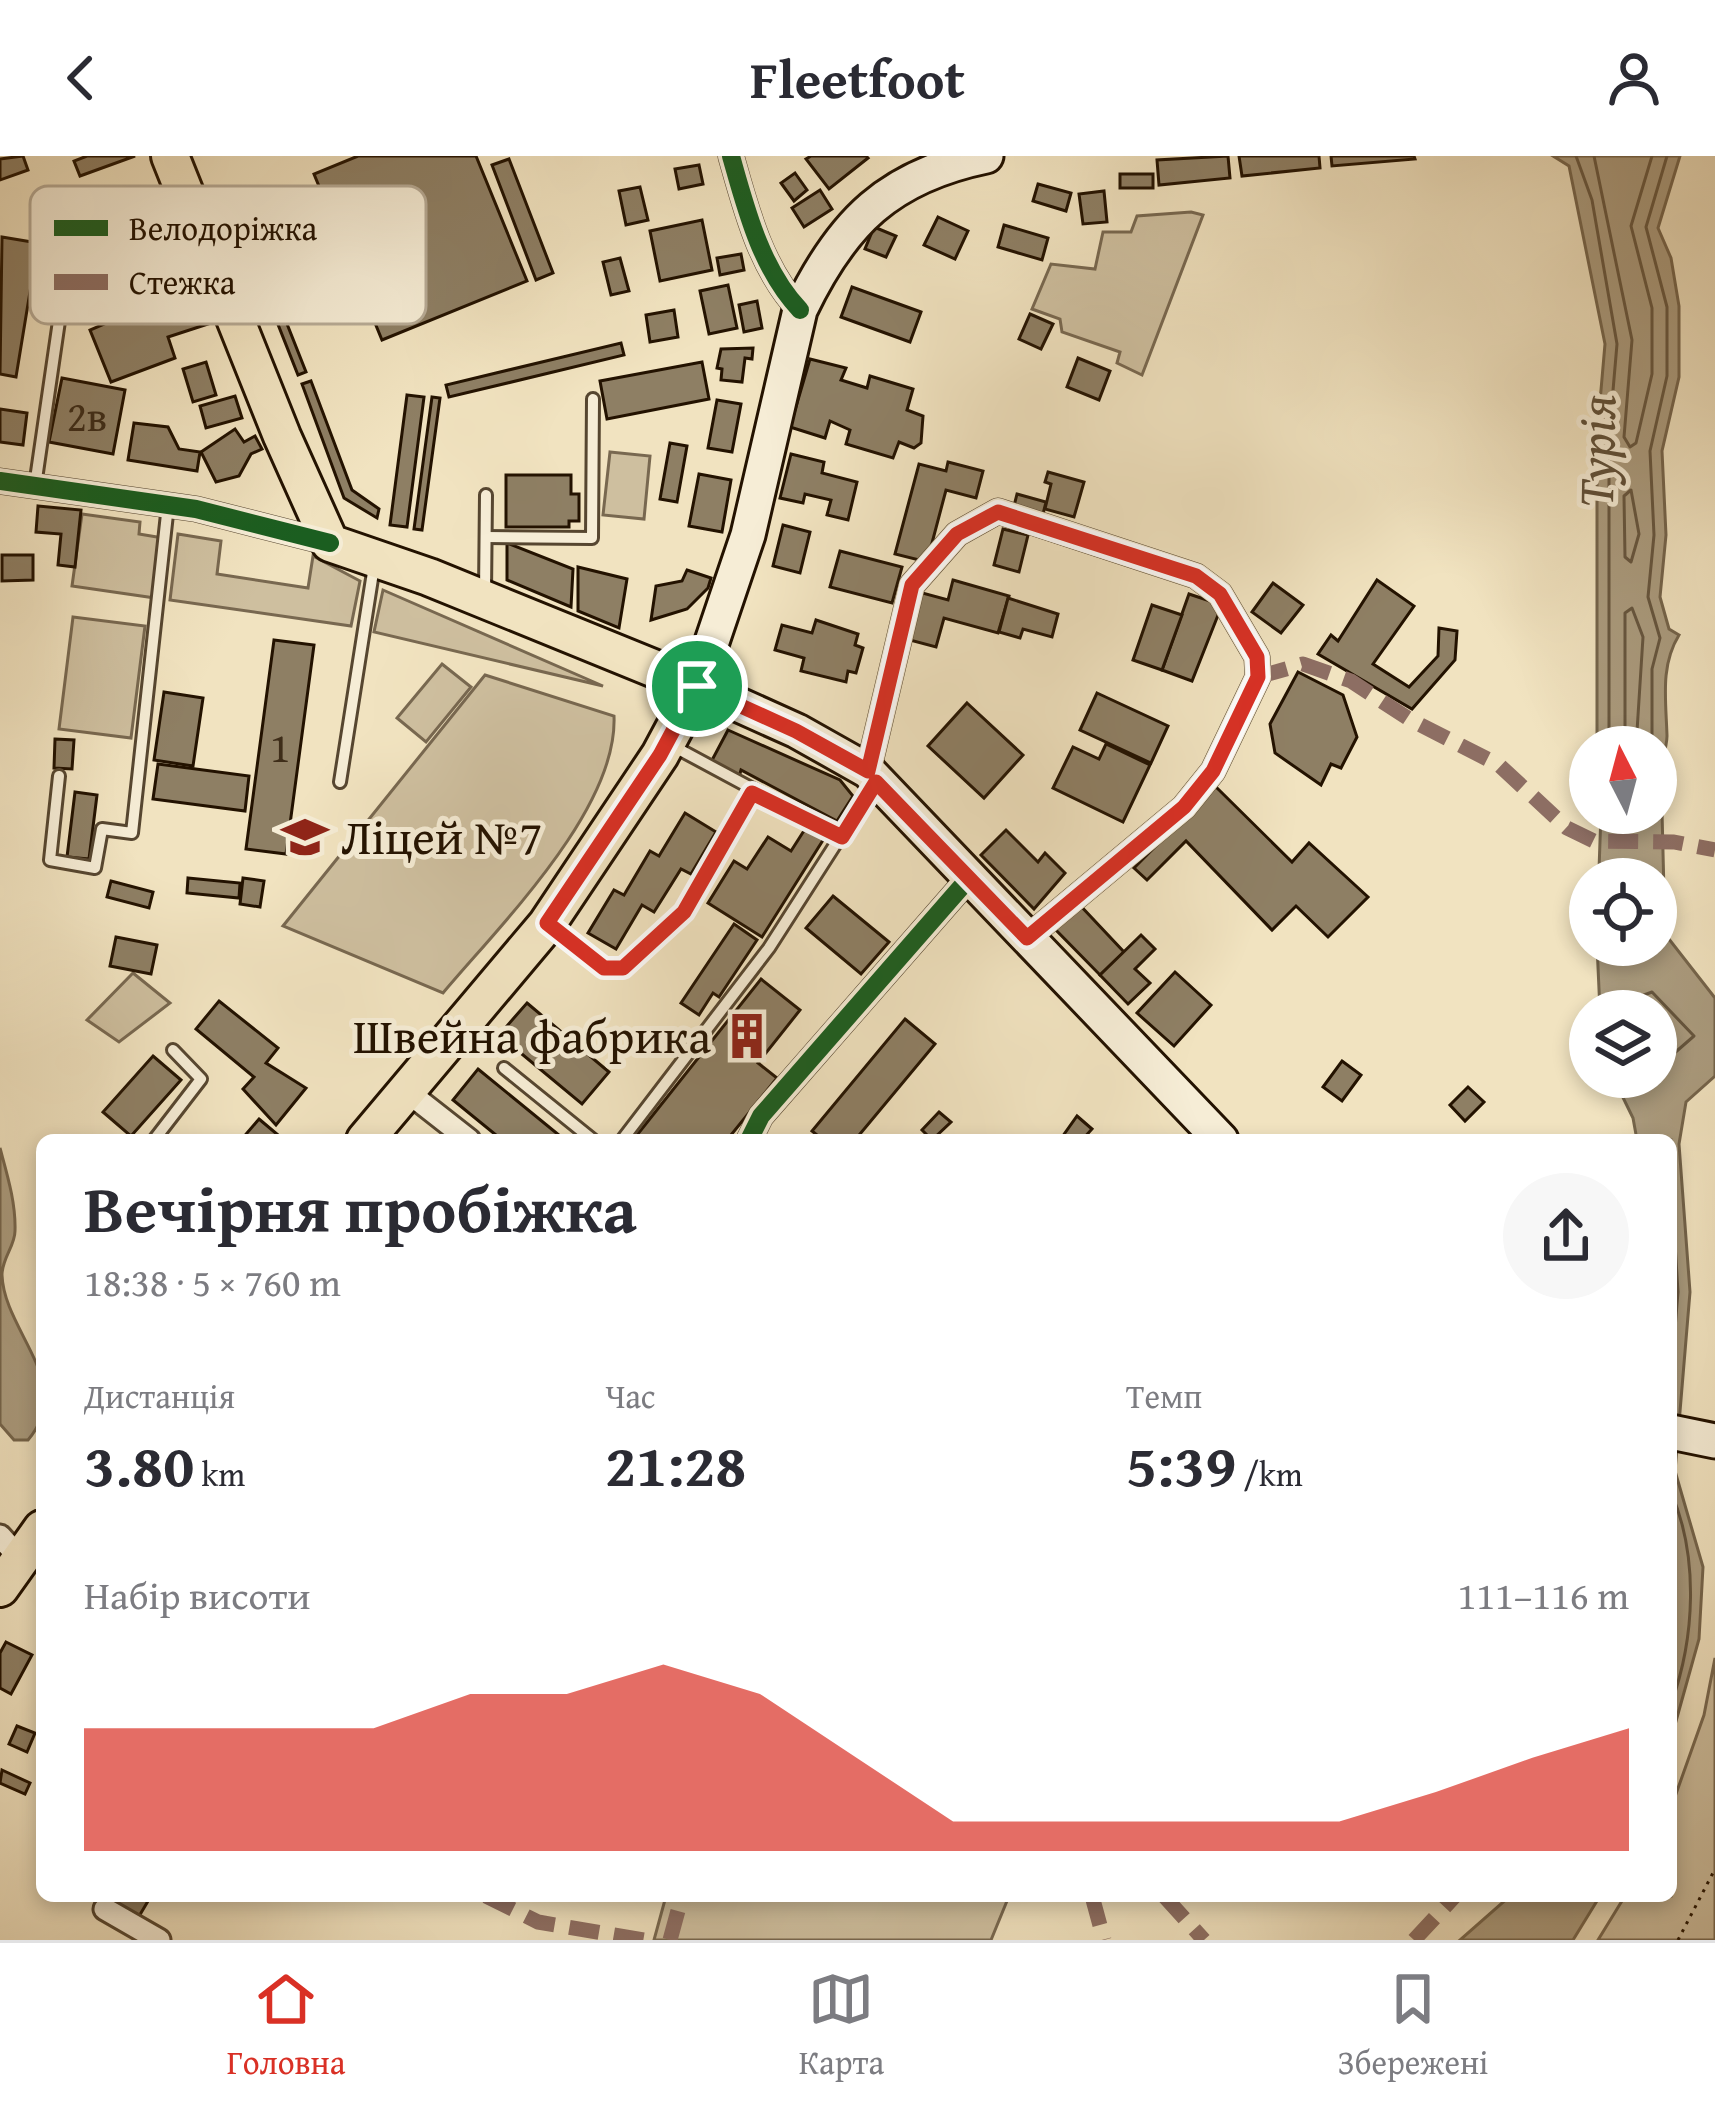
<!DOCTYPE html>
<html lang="uk">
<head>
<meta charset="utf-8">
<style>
	:root { --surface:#fff; --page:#f7f7f7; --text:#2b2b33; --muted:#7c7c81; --line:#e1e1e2; --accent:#d93025 }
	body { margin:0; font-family:"Gentium Book Plus",serif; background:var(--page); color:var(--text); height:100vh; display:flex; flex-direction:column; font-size:45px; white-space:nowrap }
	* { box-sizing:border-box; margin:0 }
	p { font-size:39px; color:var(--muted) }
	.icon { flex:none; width:66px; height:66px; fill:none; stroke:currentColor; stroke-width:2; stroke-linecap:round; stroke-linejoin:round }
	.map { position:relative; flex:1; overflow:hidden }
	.sheet { position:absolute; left:36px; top:978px; width:1641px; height:768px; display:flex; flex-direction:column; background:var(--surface); border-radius:18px; box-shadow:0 6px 18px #0003 }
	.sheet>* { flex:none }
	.needle { width:78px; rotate:354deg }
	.tools { position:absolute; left:1569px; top:570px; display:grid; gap:24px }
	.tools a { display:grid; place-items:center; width:108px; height:108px; border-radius:50%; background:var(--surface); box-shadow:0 6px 18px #0003; font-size:60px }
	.pin { position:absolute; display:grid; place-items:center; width:102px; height:102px; color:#fff; margin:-51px; border:6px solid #fff; border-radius:50%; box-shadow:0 3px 12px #0007 }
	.round { display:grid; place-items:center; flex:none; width:126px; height:126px; border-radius:63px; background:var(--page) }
	.summary { display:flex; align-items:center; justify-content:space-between; height:204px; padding:0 48px }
	h1 { font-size:66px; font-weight:700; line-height:90px }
	.figures { display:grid; grid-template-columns:repeat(3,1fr); gap:18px; height:204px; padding:12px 48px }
	.figures div { display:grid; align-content:center }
	.figures b { font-size:60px; font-weight:700 }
	.figures small { font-size:33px; font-weight:400 }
	.figures p { font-size:33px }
	.chart { height:336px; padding:24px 48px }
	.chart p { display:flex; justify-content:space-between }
	.chart svg { width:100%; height:216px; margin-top:12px; fill:var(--accent); opacity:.7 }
	header { display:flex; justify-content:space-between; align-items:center; height:156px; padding:0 48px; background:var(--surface); font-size:54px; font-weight:700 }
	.dock { display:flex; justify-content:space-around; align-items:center; height:168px; border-top:3px solid var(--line); background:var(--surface); font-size:33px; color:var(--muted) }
	.dock a { display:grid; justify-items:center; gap:6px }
	.dock .current { color:var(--accent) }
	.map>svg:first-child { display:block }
	.green { fill:#cebf9f; stroke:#786850; stroke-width:3 }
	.water { fill:#ab9c7f; stroke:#75654c; stroke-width:3 }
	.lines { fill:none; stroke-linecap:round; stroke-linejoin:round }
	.shore { stroke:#675740; stroke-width:3 }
	.building { fill:#8e7f64; stroke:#231200; stroke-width:3 }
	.service-casing { stroke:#564630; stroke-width:16 }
	.minor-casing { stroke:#564630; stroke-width:27 }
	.secondary-casing { stroke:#231200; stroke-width:39 }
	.primary-casing { stroke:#231200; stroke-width:42 }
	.path { stroke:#231200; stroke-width:3; stroke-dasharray:3 6; stroke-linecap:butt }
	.service { stroke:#f6edd6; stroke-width:10 }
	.minor { stroke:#f6edd6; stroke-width:21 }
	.secondary { stroke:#f6edd6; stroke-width:33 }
	.primary { stroke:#f1e3c0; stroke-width:36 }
	.quiet { stroke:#8d6e63; stroke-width:15; stroke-dasharray:30 15; stroke-linecap:butt }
	.cycleway-casing { stroke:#f6edd6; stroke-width:26 }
	.cycleway { stroke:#1b5e20; stroke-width:18 }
	.route-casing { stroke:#fff; stroke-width:24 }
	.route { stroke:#d93025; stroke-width:15 }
	.labels { text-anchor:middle; stroke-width:10; stroke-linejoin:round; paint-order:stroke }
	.number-label { font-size:42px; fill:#3e2d19 }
	.poi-label { font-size:48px; fill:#231200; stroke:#f6edd6; text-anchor:start }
	.water-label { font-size:51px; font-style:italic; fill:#605039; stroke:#f6edd6 }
	.key { fill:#f6edd6; stroke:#b7ab96; stroke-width:3 }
	.key-label { font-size:33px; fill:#231200 }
</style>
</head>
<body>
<header><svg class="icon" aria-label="back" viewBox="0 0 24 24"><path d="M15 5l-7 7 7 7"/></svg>Fleetfoot<svg class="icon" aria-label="person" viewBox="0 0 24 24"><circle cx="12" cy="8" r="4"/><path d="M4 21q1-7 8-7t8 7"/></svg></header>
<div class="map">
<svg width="1715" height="1784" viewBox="0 0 1715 1784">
	<rect width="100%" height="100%" fill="#f1e3c0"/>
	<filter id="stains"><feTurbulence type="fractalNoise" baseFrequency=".00167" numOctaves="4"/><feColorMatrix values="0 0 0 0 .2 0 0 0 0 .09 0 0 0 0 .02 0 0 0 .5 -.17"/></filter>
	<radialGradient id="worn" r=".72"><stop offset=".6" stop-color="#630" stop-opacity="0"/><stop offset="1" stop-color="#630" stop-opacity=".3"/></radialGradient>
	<g class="green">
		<path d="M1191,56l12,3 -61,160 -25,-12 3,-11 -58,-20 -2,-13 -28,-10 19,-45 44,5 8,-37h28l6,-16z"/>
		<path d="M610,296l40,4 -6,63 -41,-4z"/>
		<path d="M82,358l58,8 -1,12 24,4 -8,60 -83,-12z"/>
		<path d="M178,378l43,7 -4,33 91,14 5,-32 47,25 -9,45 -181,-26z"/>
		<path d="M383,434l220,96 -229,-54z"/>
		<path d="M73,461l72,9 -14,112 -72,-9z"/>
		<path d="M442,508l29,23 -45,55 -29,-24z"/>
		<path d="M485,519l129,41c4,93 -114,209 -171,277l-160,-67z"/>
		<path d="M133,817l37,30 -51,39 -32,-22z"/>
		<path d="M1715,1502v282h-117l27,-44h46v-88l33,-93z"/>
		<path d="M666,1740h343l-18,44h-337z"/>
	</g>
	<g class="water">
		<path d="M1553,0h127l-22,72 13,30 8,48v71l-17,74 4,84 -6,62 9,32 10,6c-19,31 -13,65 -12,101 0,12 -6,26 -8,38l9,15 -6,22 3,123 50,64v78l-29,26 -7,42 11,148 -15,179 28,96 -4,72 -28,100v-599h-34l-4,-22 -20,-41h43v-66h-56l-3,-66h59v-66h-57v-9l2,-57h55v-66h-59v-311l8,-92 -36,-178z"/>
		<path d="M0,992c7,26 16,55 15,83 0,15 -13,27 -13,44 2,57 74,108 26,165h-14l-14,-16z"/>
		<path d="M1510,1740h90l-27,44h-113z"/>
	</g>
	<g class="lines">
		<g class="shore">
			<path d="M1576,0l16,44 25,144 -8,93v310"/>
			<path d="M1594,0l38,184 -8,97 6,10 6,-4 16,-69v-66l-21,-82 21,-70"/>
			<path d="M1631,334l8,44 -8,28 -6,-5 -1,-61z"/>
			<path d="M1625,591v-134l7,-5 11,29 -7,110"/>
			<path d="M1652,591v-78l8,-31 -12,-41 6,-62 -4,-84 17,-75v-69l-21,-80 21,-71"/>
			<path d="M1645,855l-1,-16 8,-3 42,44 -31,27 -7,-1"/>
			<path d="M1671,1023l7,113 -7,86"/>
			<path d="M1671,1336c28,65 24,146 0,212"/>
		</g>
	</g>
	<g class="building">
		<path d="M23,0l5,14 -28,10v-21z"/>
		<path d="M87,0h48l-55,20 -6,-15z"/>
		<path d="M358,0h118l51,125 -145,59 -68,-166z"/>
		<path d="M811,0h55l2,2 -39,31 -23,-30z"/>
		<path d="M1228,0l2,22 -71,7 -2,-25z"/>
		<path d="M1239,0h80l1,12 -78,8z"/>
		<path d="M1331,0h83l1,3 -83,7z"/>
		<path d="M509,3l44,114 -17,7 -44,-115z"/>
		<path d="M699,9l4,19 -24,5 -4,-20z"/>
		<path d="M795,17l12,17 -13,11 -13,-18z"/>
		<rect x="1120" y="18" width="33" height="14"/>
		<path d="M1038,28l33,9 -5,18 -33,-10z"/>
		<path d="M640,31l8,33 -22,5 -7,-34z"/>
		<path d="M820,34l12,19 -28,18 -12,-19z"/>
		<path d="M1104,35l3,31 -24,2 -4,-30z"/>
		<path d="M938,61l30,14 -13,28 -31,-14z"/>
		<path d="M702,64l10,50 -52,11 -10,-50z"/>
		<path d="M1004,69l44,13 -6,22 -44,-13z"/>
		<path d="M874,71l22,9 -10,21 -21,-8z"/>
		<path d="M2,81l36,6 -22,134 -16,-3z"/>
		<path d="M741,98l3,16 -24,5 -3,-17z"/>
		<path d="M620,102l9,33 -18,4 -8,-33z"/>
		<path d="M195,129l13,39 -40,13 7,21 -64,24 -21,-52z"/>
		<path d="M728,129l9,43 -28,6 -9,-43z"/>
		<path d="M852,131l69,25 -11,30 -69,-25z"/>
		<path d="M274,135l32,81 -8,3 -32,-81z"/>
		<path d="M757,145l5,27 -18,4 -5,-27z"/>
		<path d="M674,154l4,27 -28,5 -4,-27z"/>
		<path d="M1030,158l23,10 -12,25 -22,-10z"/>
		<path d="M621,187l3,12 -175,42 -3,-12z"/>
		<path d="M753,192l-1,11 -7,-1 -3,24 -21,-2 1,-11 -5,-1 4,-19z"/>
		<path d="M1078,202l32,13 -11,29 -32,-13z"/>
		<path d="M810,203l36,9 -5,12 26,8 3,-12 43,13 -6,21 16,6 -2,27 -7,5 -15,-6 -6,16 -47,-14 4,-14 -20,-9 -5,17 -35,-11z"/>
		<path d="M206,206l10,33 -23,7 -10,-33z"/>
		<path d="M702,206l7,37 -102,20 -7,-38z"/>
		<path d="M62,222l63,12 -12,64 -64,-12z"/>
		<path d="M311,225l41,109 27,19 -2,9 -33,-20 -42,-114z"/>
		<path d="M407,239l17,2 -17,130 -17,-2z"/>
		<path d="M235,240l7,22 -36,10 -6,-22z"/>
		<path d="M432,241l8,1 -18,132 -8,-1z"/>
		<path d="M717,244l24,4 -9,48 -24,-4z"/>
		<path d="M0,253l27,4 -4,32 -23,-3z"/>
		<path d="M134,267l34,4 11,22 21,3 -3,19 -69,-11z"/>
		<path d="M235,273l9,13 11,-6 7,13 -11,5 -12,22 -23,6 -15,-30z"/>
		<path d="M670,287l17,3 -10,56 -17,-3z"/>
		<path d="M791,298l33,8 -2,11 35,9 -9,38 -21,-5 4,-15 -26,-6 -2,9 -23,-5z"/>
		<path d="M948,306l35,9 -7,27 -30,-8 -19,72 -32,-8 24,-90 27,7z"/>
		<path d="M1048,316l36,10 -10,35 -29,-8 6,-25 -6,-2z"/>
		<path d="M699,318l32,6 -9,52 -33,-6z"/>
		<path d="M506,319h65v19h8v27h-10v6h-63z"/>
		<path d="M1017,338l29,8 -4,16 -29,-8z"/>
		<path d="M38,350l43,4 -6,57 -17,-2 3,-31 -25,-2z"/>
		<path d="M783,369l27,7 -10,41 -27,-7z"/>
		<path d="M1003,373l25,6 -9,37 -25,-7z"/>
		<path d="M507,387l66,26 -2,38 -64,-27z"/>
		<path d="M840,395l62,16 -10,36 -62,-16z"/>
		<path d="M2,399h31v25l-31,1z"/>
		<path d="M578,411l49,12 -8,49 -41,-17z"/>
		<path d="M687,414l24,8 -3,10 -21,21 -36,11 5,-34 26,-5z"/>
		<path d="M953,424l56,16 -11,37 -54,-15 -8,29 -30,-8 13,-47 29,8z"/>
		<path d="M1377,424l37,26 -41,58 36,23 29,-31 1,-28 18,3 -2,29 -43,49 -94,-55 13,-19 7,6z"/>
		<path d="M1273,427l30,22 -22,28 -29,-21z"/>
		<path d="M1189,438l33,11 -30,76 -30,-11z"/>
		<path d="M1008,442l50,16 -6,23 -29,-8 -3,9 -21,-6z"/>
		<path d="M1152,449l30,10 -20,55 -29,-10z"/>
		<path d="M816,464l42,14 -3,11 8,3 -7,25 -8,-2 -2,11 -45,-11 3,-13 -29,-8 7,-25 30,8z"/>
		<path d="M274,484l40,5 -28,209 -40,-5z"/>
		<path d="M1298,516l45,23 14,42 -16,31 -10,-4 -10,21 -46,-32 -5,-29z"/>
		<path d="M164,536l39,6 -10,68 -39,-6z"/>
		<path d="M1097,537l71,33 -17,37 -71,-33z"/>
		<path d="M967,547l56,52 -39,43 -56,-52z"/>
		<path d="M728,574l112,50 13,16 -16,25 -96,-51 -2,7 -29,-13z"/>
		<path d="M55,583l19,1 -2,29 -18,-1z"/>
		<path d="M1106,588l44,21 -27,57 -70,-34 20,-41 26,12z"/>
		<path d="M158,608l91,12 -4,35 -92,-12z"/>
		<path d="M1215,630l77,76 17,-19 59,54 -40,40 -32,-31 -24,24 -86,-89 -39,39 -13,-12z"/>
		<path d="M75,636l22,3 -8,64 -22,-2z"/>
		<path d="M685,657l31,19 -25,42 -10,-5 -27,43 -12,-7 -26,44 -28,-16 26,-43 10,5 26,-44 9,5z"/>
		<path d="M807,670l18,11 -63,100 -54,-34 26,-42 13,8 21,-32 23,14z"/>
		<path d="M1006,674l32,32 7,-9 20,20 -31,36 -53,-54z"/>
		<path d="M188,722l52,5 -1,15 -52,-5z"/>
		<path d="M243,722l21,3 -4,26 -20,-3z"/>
		<path d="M111,725l42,11 -4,16 -42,-11z"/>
		<path d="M833,740l56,46 -28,32 -55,-46z"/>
		<path d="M1077,746l47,50 -24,23 -48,-49z"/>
		<path d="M734,768l23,16 -38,57 -6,-4 -14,22 -18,-12z"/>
		<path d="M1141,779l14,14 -20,20 15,14 -22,21 -28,-29z"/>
		<path d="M116,781l41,8 -6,29 -41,-8z"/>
		<path d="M1175,816l36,33 -37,41 -37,-33z"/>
		<path d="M761,823l39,31 -42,53 19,15 -50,62h-94z"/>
		<path d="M219,845l59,47 -12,15 40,25 -30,37 -33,-36 11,-12 -58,-48z"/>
		<path d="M527,847l82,69 -27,32 -83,-69z"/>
		<path d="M905,863l30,25 -80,96h-32l-11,-9z"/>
		<path d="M153,900l28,24 -50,56 5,4h-9l4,-4 -28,-24z"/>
		<path d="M1342,905l19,14 -19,26 -19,-14z"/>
		<path d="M478,913l87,71h-63l-49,-40z"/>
		<path d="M1468,931l16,15 -19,19 -15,-16z"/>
		<path d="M939,956l12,10 -19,18 -10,-10z"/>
		<path d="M1077,960l15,13 -10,11h-22z"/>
		<path d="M259,963l25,21h-43z"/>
		<path d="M6,1486l26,13 -21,39 -11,-6v-35z"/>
		<path d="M17,1570l18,7 -8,19 -18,-8z"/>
		<path d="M2,1614l28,13 -5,11 -25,-11z"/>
		<path d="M112,1740h39l-13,22 -29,-16z"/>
	</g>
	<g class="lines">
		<defs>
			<g id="service">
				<path d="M35,330l31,-213"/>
				<path d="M486,381l106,1 1,-139"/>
				<path d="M485,437l1,-98"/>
				<path d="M671,589l171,92"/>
				<path d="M59,620l-9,84 45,8 7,-39 30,4 36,-328"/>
				<path d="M340,626l34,-216"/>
				<path d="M554,773l51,39h18l61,-56 42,-73"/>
				<path d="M504,912l89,72"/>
				<path d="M154,984l47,-61 -28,-29"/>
				<path d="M622,984l147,-192 105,-164"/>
			</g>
			<g id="minor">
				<path d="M731,0c15,53 30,113 69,154"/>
				<path d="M0,325l196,28 134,34"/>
				<path d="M868,615l44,-186 45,-51 41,-23 198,65 24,18 37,63 1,20 -45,94 -29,36 -157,131"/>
				<path d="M404,933l65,51"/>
				<path d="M749,984l12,-24 209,-239"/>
				<path d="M0,1380l19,21"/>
				<path d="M105,1753l54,31"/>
			</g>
			<g id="secondary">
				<path d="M986,0c-97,20 -144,66 -186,154l-52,225 -51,151 100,45 71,40 353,369"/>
				<path d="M1671,1276l44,9"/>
			</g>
			<g id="primary">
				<path d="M170,0l112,280 48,107 99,34 268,109 -37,69 -113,169 -182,216"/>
				<path d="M0,1432l42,-59"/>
			</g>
		</defs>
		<use href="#service" class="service-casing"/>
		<use href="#minor" class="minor-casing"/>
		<use href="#secondary" class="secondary-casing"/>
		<use href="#primary" class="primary-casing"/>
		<g class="path">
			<path d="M733,671l13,-23"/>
			<path d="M1678,1784l37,-71"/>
		</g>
		<use href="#service" class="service"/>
		<use href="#minor" class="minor"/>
		<use href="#secondary" class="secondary"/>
		<use href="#primary" class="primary"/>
		<g class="quiet">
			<path d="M1258,521l45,-13 48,17 58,38 90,46 68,63 27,13 80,1 41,8"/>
			<path d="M486,1740l52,26 106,18"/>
			<path d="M1092,1740l12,44"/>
			<path d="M1164,1740l40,44"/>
			<path d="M670,1784l12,-44"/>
			<path d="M1414,1784l41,-44"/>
		</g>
		<defs>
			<g id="cycleway">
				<path d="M731,0c15,53 30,113 69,154"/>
				<path d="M0,325l196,28 134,34"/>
				<path d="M868,615l44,-186 45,-51 41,-23 198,65 24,18 37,63 1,20 -45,94 -29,36 -157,131"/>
				<path d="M749,984l12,-24 209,-239"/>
			</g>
		</defs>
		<use href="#cycleway" class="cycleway-casing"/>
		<use href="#cycleway" class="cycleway"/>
	</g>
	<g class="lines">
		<defs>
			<path id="route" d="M998,356l198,64 24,18 37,63 1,20 -45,94 -29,36 -157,131 -151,-156 -34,55 -90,-44 -68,119 -61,56h-19l-57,-45 113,-168 37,-69 99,45 72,40 44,-186 45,-51z"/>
		</defs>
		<use href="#route" class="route-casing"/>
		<use href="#route" class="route"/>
	</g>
	<defs>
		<symbol id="school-bare" viewBox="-9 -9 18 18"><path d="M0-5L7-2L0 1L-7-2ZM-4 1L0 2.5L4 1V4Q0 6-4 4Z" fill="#8f2418" stroke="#f6edd6" stroke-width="2.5" paint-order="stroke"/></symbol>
		<symbol id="building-bare" viewBox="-9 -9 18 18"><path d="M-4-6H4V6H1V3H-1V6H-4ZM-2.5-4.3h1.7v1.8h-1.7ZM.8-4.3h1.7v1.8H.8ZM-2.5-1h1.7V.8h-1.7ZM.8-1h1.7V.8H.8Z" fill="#8f2418" stroke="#f6edd6" stroke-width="2.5" paint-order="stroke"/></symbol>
	</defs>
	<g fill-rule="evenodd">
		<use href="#school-bare" x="272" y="648" width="66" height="66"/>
		<use href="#building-bare" x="714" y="847" width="66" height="66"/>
	</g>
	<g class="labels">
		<g class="number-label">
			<text x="87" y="275">2в</text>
			<text x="280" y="606">1</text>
		</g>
		<g class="poi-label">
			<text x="341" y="698">Ліцей №7</text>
			<text x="711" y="897" text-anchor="end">Швейна фабрика</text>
		</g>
		<g class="water-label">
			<text transform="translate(1596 295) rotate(-89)" y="18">Турія</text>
		</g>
	</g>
	<rect x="30" y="30" width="396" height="138" rx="18" class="key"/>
	<rect x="54" y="64" width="54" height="16" fill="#1b5e20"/>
	<rect x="54" y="118" width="54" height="16" fill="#8d6e63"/>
	<g class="key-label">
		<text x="129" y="84">Велодоріжка</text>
		<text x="129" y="138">Стежка</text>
	</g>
	<rect width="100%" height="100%" filter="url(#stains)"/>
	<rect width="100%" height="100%" fill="url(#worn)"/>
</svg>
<div class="tools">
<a><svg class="needle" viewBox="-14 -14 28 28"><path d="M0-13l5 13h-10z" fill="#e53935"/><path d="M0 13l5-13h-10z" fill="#7c7c81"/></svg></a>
<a><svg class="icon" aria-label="locate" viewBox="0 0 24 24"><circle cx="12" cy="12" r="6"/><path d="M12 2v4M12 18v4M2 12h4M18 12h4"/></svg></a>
<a><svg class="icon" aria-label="layers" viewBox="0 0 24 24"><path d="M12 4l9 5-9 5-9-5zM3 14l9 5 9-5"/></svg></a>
</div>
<div class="pin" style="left:697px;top:530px;background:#1e9e55"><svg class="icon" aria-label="arrive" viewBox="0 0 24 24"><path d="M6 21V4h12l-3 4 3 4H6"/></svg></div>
<section class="sheet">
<div class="summary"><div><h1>Вечірня пробіжка</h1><p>18:38 · 5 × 760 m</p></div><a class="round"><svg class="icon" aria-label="share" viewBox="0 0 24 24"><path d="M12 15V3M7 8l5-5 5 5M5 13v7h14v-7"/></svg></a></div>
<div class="figures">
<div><p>Дистанція</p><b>3.80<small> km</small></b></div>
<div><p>Час</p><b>21:28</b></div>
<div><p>Темп</p><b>5:39<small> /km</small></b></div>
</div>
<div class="chart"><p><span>Набір висоти</span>111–116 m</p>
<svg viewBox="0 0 160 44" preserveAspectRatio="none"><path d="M0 44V19L10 19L20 19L30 19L40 12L50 12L60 6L70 12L80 25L90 38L100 38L110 38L120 38L130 38L140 32L150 25L160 19V44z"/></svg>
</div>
</section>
</div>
<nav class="dock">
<a class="current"><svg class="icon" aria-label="home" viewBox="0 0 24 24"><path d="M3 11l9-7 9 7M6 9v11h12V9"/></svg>Головна</a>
<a><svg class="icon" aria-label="map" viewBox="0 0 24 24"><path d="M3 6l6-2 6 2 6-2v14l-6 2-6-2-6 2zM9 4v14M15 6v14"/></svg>Карта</a>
<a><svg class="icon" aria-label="saved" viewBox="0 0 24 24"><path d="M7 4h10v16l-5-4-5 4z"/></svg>Збережені</a>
</nav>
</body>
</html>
